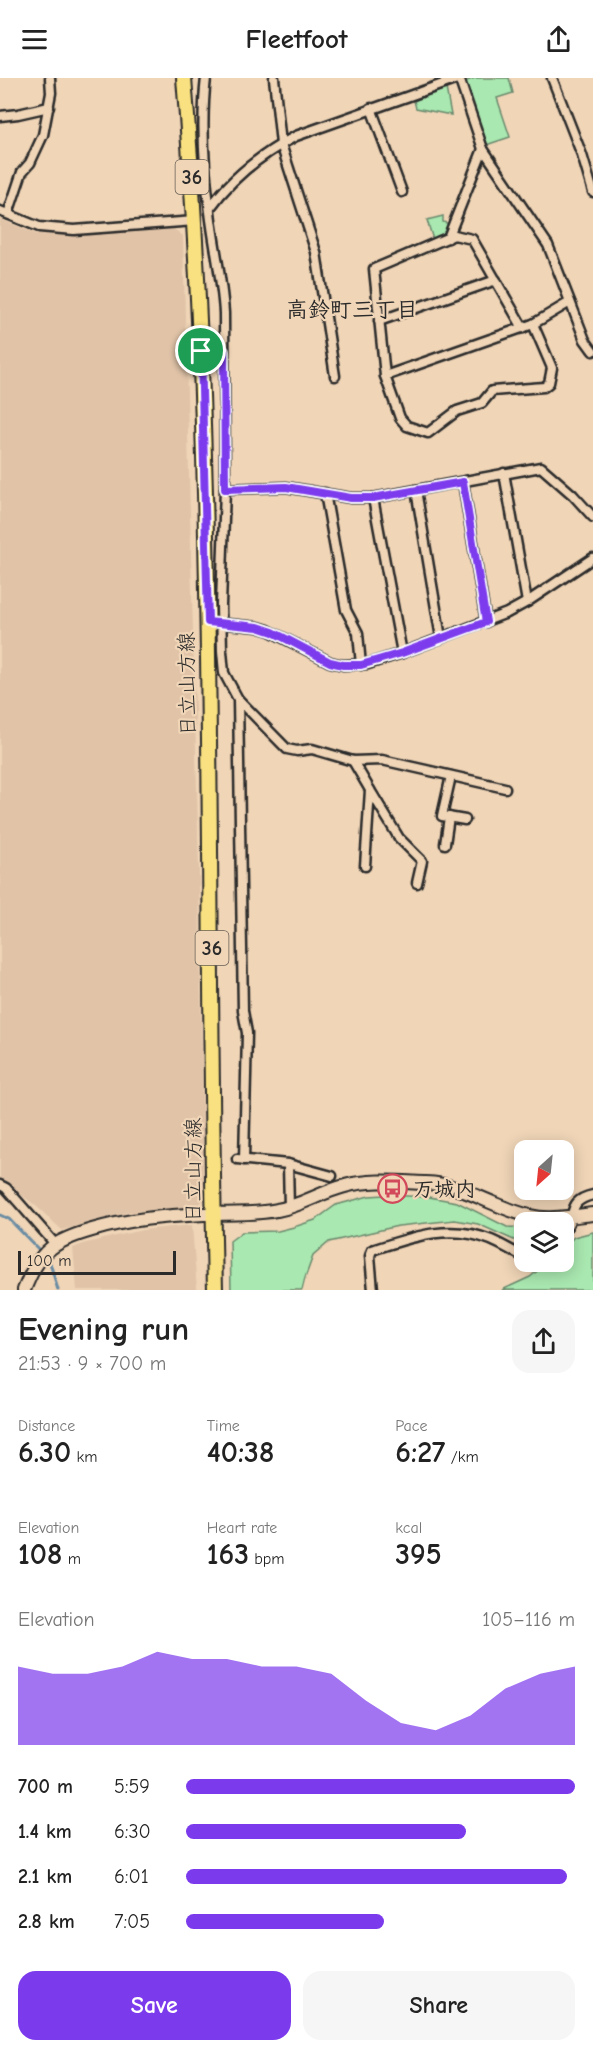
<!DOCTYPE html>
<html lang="en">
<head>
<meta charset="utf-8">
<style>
	:root { --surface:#fff; --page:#f6f6f6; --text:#222; --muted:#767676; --accent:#7c3aed }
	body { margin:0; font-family:"Comic Neue","Klee One",sans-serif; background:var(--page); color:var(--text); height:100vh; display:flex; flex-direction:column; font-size:22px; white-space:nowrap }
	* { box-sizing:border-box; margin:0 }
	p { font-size:20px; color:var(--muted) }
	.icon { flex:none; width:33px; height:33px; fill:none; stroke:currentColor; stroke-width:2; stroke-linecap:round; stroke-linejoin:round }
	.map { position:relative; height:1212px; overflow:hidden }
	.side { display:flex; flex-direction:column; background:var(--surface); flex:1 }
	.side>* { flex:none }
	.needle { width:39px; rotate:207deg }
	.tools { position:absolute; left:514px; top:1062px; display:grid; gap:12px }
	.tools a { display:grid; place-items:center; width:60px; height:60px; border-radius:12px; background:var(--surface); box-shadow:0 3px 15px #0003; font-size:30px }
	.scale { position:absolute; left:18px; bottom:15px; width:158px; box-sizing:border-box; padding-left:6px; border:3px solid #2b2b2b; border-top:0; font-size:16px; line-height:21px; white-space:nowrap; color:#2b2b2b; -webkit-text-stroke:4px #f0d5b7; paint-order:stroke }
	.pin { position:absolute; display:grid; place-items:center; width:51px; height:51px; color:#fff; margin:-26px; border:3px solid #fff; border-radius:50%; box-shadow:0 2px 6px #0007 }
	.round { display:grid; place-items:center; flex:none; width:63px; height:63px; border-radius:18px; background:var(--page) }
	.overview { display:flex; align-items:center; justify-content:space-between; height:102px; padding:0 18px }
	h1 { font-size:33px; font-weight:700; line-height:45px }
	.stats { display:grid; grid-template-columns:repeat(3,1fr); gap:9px; height:102px; padding:6px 18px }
	.stats div { display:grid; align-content:center }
	.stats b { font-size:30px; font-weight:700 }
	.stats small { font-size:16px; font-weight:400 }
	.stats p { font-size:16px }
	.chart { height:168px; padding:12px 18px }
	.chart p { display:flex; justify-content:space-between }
	.chart svg { width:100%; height:108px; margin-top:6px; fill:var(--accent); opacity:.7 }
	.action { display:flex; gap:12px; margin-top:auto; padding:12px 18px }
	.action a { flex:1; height:69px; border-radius:18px; background:var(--accent); color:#fff; font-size:24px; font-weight:700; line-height:69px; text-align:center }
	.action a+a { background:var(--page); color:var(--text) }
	ul { padding:0 18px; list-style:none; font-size:20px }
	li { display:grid; grid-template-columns:96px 72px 1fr; align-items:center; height:45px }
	li i { height:15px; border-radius:8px; background:var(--accent) }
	header { display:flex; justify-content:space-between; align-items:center; height:78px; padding:0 18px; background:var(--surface); font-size:27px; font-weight:700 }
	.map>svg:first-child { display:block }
	.built { fill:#e1c4a8 }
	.green { fill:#a9e8b0; stroke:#6a8a6e; stroke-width:1.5 }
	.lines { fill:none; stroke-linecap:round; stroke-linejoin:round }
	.stream { stroke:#6a8ca3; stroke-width:3 }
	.street-casing { stroke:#2b2b2b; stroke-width:13 }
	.secondary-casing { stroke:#2b2b2b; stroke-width:16 }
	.primary-casing { stroke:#2b2b2b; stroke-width:18 }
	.street { stroke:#f0d5b7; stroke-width:8 }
	.secondary { stroke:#f0d5b7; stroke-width:12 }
	.primary { stroke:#f9e181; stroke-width:14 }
	.route-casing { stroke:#fff; stroke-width:12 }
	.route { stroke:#7c3aed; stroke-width:8 }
	.labels { text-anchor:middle; stroke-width:4.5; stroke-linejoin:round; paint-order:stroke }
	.shield { fill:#f0d5b7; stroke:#665e55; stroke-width:1.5 }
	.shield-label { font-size:20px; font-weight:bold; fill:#2b2b2b }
	.street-label { font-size:21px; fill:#2b2b2b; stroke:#f0d5b7 }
	.poi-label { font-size:21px; font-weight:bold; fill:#2b2b2b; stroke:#f0d5b7; text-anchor:start }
	.neighbourhood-label { font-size:22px; font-weight:bold; fill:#2b2b2b; stroke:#f0d5b7 }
</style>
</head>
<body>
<header><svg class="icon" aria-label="menu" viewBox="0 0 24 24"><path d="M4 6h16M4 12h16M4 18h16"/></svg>Fleetfoot<svg class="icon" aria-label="share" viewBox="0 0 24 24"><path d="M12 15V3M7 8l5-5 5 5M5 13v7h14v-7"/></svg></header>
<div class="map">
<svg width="593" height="1212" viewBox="0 0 593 1212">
	<rect width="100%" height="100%" fill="#f0d5b7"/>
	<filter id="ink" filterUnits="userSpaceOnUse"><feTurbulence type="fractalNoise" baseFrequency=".0167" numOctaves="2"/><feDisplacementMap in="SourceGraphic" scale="12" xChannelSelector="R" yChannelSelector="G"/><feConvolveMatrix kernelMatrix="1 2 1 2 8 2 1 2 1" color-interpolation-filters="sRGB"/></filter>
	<g filter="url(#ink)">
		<g class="built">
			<path d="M0,141l36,15 43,1 93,-8 11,9 16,635 5,328 -8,9 -66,4 -68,18 -27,-25 -35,-25z"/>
			<path d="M192,1147l5,65h-120l-4,-42 13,-5 56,-13z"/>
		</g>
		<g class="green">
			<path d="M475,0h34l4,15 -16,5 13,39 -24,8 -22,-63z"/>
			<path d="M446,10l5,27 -35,-7 -2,-7z"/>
			<path d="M443,138v6l10,3 -5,13 -14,5 -7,-23z"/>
			<path d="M385,1117l44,2 28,5 50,25 18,1v17l-47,-21 -23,-4 -57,6 -69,16 -16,14 -8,22 -3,12h-71l-1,-49 12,-9 36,-1 16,-4 21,-7 21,-15 33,-9z"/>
			<path d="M593,1154v58h-91l28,-13 18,-15h16v-15l10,-10z"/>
		</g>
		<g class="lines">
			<g class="stream">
				<path d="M0,1137l9,4 33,34"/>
				<path d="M46,1180l4,5 8,27"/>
			</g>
			<defs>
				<g id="street">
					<path d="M206,0c-5,43 -2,91 4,134 4,34 12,67 14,101l1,176 -4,116 1,46 2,22 14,26 5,312 4,22 -3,127"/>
					<path d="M274,0l7,66 35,108 19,124"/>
					<path d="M459,0l24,71 65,96 37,95 8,11"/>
					<path d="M552,0l30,77 11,37"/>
					<path d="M371,30l31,84"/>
					<path d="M0,38l18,-2 31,-7"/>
					<path d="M210,130c22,-31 52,-54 86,-72l164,-58"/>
					<path d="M0,133l39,16 35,3 121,-9"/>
					<path d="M8,136l14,-42 8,-9 13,-28 8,-42 -1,-15"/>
					<path d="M448,160l35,-89"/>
					<path d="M379,243l117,-41"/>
					<path d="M523,250l-51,-89 -18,-4 -80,34 11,107 15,42 7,8 21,7 29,-22 25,-8 10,-12 52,-4 5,-4 3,-15 -19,-44"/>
					<path d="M201,273h23"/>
					<path d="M385,298l148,-52 37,-22"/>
					<path d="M504,395l23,129"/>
					<path d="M463,404l23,140"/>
					<path d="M225,411l61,-2 65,11h22l168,-31 32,28 20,22"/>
					<path d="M416,412l25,148"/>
					<path d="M325,415l21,117 12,23 3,32"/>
					<path d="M373,420l29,155"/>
					<path d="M217,545l41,4 10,3 62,32 13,3 25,-1 34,-11 105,-40 20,-11 66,-44"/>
					<path d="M238,621l49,50 10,2 15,-2 41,12 29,-1 123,28"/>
					<path d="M353,683l17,29 -5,76"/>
					<path d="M451,698l-9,40 23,4"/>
					<path d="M370,712l29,48 23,23 -5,22"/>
					<path d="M445,766l4,-27"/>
					<path d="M237,1081l51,5 44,12"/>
					<path d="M288,1086l1,44"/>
					<path d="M0,1107l6,3 50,57"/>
					<path d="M564,1153c14,-17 2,-30 29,-36"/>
					<path d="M373,1212l-3,-34 2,-6c40,-13 78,-27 119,-10 12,5 22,12 34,17"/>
				</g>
				<path id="secondary" d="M24,1212c6,-15 13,-31 27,-42 11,-9 27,-14 41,-18 37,-11 74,-14 112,-16 24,-1 49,1 73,-4 24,-4 44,-18 68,-24 25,-7 55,-4 81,-3 38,1 68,25 104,33 20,5 42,0 63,-2"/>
				<path id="primary" d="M184,0c33,403 22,808 31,1212"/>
			</defs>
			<use href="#street" class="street-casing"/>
			<use href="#secondary" class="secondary-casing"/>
			<use href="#primary" class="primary-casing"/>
			<use href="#street" class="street"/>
			<use href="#secondary" class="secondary"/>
			<use href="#primary" class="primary"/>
		</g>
	</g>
	<g class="lines" filter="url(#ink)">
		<defs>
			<path id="route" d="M201,273h23l1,138 61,-2 65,11h22l90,-16 23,140 -84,31 -41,12h-18l-13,-3 -57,-30 -15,-5 -50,-5z"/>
		</defs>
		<use href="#route" class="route-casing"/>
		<use href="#route" class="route"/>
	</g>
	<defs>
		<symbol id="bus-ring" viewBox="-11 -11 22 22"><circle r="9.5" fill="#f0d5b7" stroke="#d1495b" stroke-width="1.5"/><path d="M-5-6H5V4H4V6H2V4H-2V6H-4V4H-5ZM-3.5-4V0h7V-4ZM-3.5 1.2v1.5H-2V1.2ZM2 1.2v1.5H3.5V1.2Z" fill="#d1495b"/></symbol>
	</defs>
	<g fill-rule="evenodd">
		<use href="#bus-ring" x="376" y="1094" width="33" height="33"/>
	</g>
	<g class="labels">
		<g class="shield">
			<rect x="175.5" y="82" width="33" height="34" rx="4.5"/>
			<rect x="195.5" y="853" width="33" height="34" rx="4.5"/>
		</g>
		<g class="shield-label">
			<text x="192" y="106">36</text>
			<text x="212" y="877">36</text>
		</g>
		<g class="street-label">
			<text transform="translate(187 606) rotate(-91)" y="7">日立山方線</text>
			<text transform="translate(193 1092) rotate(-90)" y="7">日立山方線</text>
		</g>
		<g class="poi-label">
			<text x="413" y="1118">万城内</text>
		</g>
		<g class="neighbourhood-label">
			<text x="352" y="239">高鈴町三丁目</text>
		</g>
	</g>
</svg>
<div class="tools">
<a><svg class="needle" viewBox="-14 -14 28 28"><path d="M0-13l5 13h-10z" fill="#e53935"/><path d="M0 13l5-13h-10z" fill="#767676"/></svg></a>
<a><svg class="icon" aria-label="layers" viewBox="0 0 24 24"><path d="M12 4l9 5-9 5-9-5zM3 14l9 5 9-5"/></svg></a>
</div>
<div class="scale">100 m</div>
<div class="pin" style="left:201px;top:273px;background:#1e9e55"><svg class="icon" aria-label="arrive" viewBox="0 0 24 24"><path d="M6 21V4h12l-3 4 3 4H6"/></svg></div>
</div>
<section class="side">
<div class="overview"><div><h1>Evening run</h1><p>21:53 · 9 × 700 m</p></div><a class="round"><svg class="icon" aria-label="share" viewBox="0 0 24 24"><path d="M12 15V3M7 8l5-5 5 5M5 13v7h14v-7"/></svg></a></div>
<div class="stats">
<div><p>Distance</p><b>6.30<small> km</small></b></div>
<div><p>Time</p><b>40:38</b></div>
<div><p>Pace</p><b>6:27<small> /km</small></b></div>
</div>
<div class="stats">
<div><p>Elevation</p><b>108<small> m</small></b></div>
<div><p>Heart rate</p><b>163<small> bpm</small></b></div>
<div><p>kcal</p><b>395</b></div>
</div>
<div class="chart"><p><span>Elevation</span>105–116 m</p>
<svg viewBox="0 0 160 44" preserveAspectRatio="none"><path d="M0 44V12L10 15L20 15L30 12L40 6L50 9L60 9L70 12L80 12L90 15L100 26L110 35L120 38L130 32L140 21L150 15L160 12V44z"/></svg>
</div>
<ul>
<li><b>700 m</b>5:59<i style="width:100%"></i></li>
<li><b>1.4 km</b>6:30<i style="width:72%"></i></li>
<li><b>2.1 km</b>6:01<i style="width:98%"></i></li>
<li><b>2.8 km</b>7:05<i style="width:51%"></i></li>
</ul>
<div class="action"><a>Save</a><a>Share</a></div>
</section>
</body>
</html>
